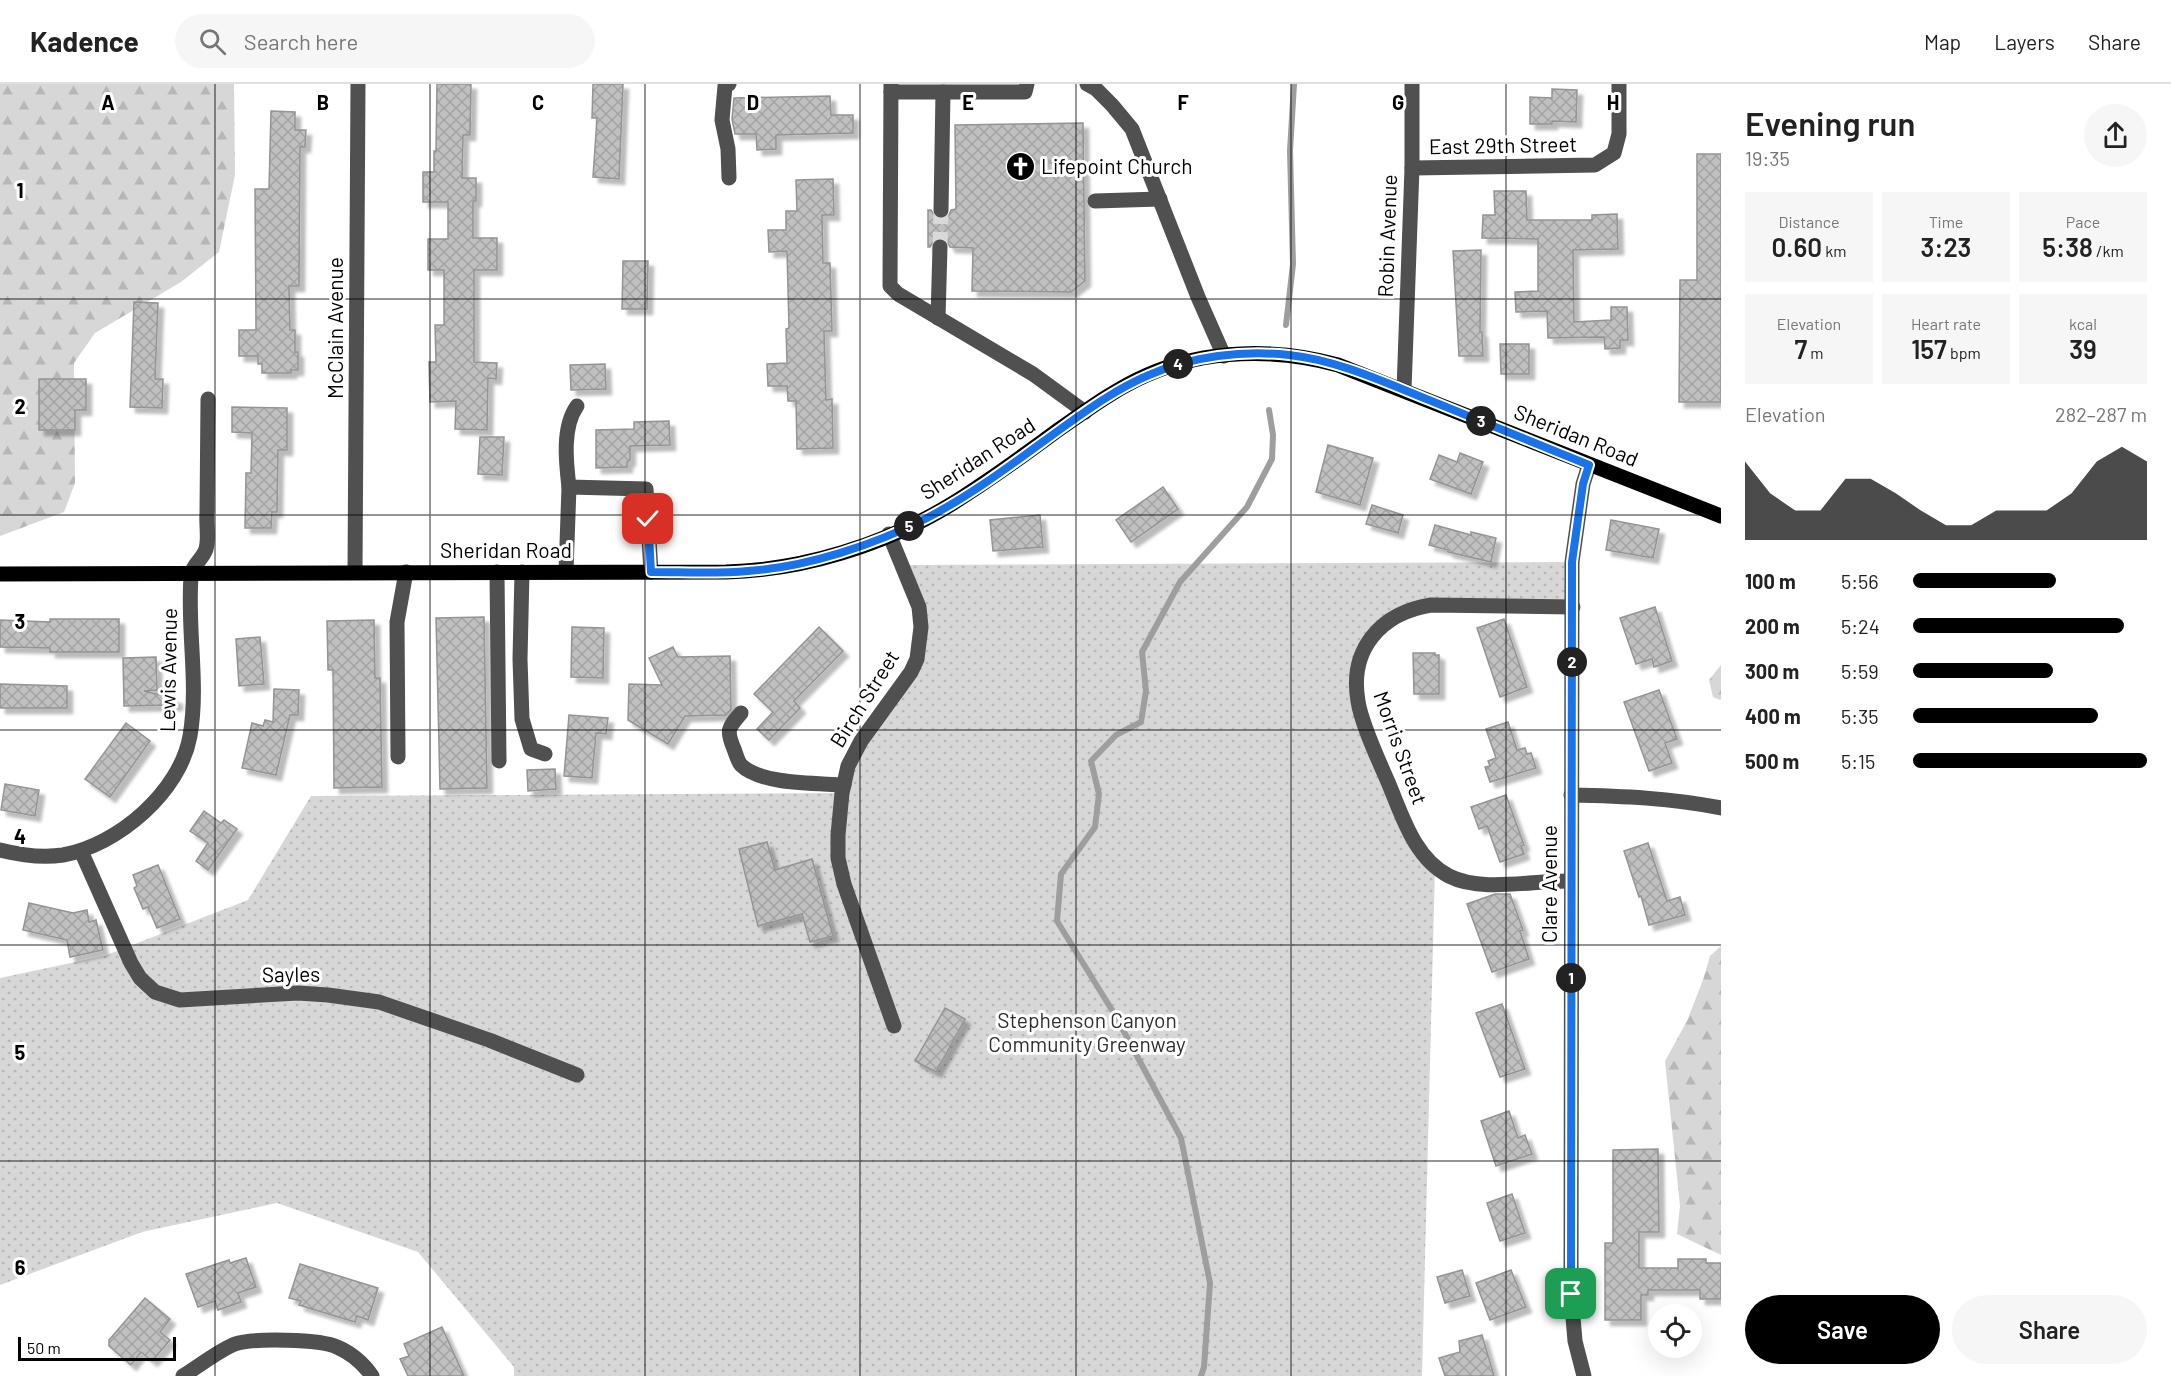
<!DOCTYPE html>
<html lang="en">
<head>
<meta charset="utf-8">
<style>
	:root { --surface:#fff; --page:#f6f6f6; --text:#222; --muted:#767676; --line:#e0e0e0; --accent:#000 }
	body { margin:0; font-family:Barlow,sans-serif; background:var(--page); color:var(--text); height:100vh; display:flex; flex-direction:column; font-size:22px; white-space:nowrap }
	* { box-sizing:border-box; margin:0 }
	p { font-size:20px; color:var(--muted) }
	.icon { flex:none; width:33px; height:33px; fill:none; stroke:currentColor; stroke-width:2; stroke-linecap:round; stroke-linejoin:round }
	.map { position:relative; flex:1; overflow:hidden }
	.side { display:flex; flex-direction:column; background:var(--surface); width:450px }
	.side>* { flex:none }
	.buttons { position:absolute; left:1648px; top:1220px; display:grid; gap:12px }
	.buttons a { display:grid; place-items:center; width:54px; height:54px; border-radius:50%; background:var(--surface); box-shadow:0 6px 24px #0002; font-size:30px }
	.scale { position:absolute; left:18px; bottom:15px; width:158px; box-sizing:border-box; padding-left:6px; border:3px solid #000; border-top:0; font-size:16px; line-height:21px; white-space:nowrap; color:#000; -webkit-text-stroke:4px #fff; paint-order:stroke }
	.pin { position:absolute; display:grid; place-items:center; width:51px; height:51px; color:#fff; margin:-26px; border-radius:12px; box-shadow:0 3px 9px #0006 }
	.km { position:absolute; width:30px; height:30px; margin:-15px; border-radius:50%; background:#222; color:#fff; font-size:16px; line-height:30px; text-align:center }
	.round { display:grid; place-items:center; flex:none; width:63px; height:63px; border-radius:32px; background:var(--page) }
	.overview { display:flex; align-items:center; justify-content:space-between; height:102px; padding:0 24px }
	h1 { font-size:33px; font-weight:600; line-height:45px }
	.metrics { display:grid; grid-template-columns:repeat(3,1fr); gap:9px; height:102px; padding:6px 24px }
	.metrics div { display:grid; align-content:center; border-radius:0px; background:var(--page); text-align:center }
	.metrics b { font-size:26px; font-weight:600 }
	.metrics small { font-size:16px; font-weight:400 }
	.metrics p { font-size:16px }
	.chart { height:168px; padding:12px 24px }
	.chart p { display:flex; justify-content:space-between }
	.chart svg { width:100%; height:108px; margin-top:6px; fill:var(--accent); opacity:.7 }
	.button { display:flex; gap:12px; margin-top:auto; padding:12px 24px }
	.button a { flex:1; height:69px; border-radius:36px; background:var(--accent); color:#fff; font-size:24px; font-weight:600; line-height:69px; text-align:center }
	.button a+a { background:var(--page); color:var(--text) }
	ul { padding:0 24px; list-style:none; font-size:20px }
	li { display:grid; grid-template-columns:96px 72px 1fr; align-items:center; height:45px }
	li i { height:15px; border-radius:8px; background:var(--accent) }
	header { display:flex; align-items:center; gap:36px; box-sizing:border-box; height:84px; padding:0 30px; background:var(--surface); border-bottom:2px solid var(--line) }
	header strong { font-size:28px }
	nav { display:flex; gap:33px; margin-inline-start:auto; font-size:21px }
	.search { width:420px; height:54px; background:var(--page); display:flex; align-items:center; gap:15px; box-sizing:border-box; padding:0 21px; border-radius:33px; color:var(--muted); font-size:22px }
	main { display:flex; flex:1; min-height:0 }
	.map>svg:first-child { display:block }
	.grass { fill:url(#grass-dots) }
	.forest { fill:url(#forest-firs) }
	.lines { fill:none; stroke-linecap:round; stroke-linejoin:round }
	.stream { stroke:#9e9e9e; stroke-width:6 }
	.building { fill:url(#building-cross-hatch); stroke:#949494; stroke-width:1.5; filter:url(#shadow) }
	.minor-tunnel { stroke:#d9d9d9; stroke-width:15; stroke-dasharray:15 8; stroke-linecap:butt }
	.minor { stroke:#505050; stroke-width:15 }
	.major { stroke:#000; stroke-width:15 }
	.route-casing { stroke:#fff; stroke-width:12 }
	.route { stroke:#1a73e8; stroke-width:8 }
	.grid { fill:none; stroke:#000; stroke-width:1.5; stroke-opacity:0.55 }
	.labels { text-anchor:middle; stroke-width:6; stroke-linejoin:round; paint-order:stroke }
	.street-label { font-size:21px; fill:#000; stroke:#fff }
	.poi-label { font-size:21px; fill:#000; stroke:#fff; text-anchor:start }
	.park-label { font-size:21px; fill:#2e2e2e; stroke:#fff }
	.grid-label { font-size:20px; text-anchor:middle; font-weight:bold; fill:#000; stroke:#fff; stroke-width:6; stroke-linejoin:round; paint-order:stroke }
</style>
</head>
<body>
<header>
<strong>Kadence</strong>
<div class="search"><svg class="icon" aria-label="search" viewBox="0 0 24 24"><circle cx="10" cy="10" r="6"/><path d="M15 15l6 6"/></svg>Search here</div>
<nav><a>Map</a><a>Layers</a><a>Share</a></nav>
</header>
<main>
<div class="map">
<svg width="1721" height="1292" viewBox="0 0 1721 1292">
	<defs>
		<pattern id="grass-dots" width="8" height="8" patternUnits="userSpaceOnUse" patternTransform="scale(1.5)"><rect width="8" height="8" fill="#d7d7d7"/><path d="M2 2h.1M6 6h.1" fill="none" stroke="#b7b7b7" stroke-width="1.8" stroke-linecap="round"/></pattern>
		<pattern id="forest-firs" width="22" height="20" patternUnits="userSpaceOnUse" patternTransform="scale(1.5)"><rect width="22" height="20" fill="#d7d7d7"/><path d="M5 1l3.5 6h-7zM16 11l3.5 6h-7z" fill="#b7b7b7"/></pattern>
		<pattern id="building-cross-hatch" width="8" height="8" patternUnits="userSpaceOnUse" patternTransform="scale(1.5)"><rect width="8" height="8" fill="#c0c0c0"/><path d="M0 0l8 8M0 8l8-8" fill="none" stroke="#a3a3a3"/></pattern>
		<filter id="shadow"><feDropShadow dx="5.5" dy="5.5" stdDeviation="1.5" flood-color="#0004"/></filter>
	</defs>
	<rect width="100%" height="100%" fill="#fff"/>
	<path class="grass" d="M1572,478l1,45 -142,-2 -57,29 -18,50 26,83 53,100 -13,509h-908v-9l-96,-115 -141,-49 -135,29 -142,53v-307l104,-22 144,-56 63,-104 531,-3 6,-27 63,-93 10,-46 -18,-62z"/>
	<g class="forest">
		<path d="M0,0h234l1,91 -16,77 -38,30 -86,51 -21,30 1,120 -11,29 -64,24z"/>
		<path d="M1721,581v34l-1,1 -7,-3 -4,-17z"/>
		<path d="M1721,862v309l-44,-21 3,-28 -15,-145 22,-40 16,-41 7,-24z"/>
	</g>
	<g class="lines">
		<g class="stream">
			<path d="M1286,241l7,-61 -3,-113 4,-67"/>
			<path d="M1201,1292l3,-9 6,-84 -29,-145 -66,-123 -58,-94 4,-47 34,-47 4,-33 -8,-33 25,-26 25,-13 5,-31 -4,-39 38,-70 67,-75 25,-48 1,-24 -4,-25"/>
		</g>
	</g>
	<g class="building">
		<path d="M437,0h34l-1,51h-7l-1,43h14v23h-3v37h24v32h-23v92l23,1 -1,16 -8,-1 -1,52 -32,-1 1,-28 -26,1 -1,-40h7l-1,-37h9v-55h-16v-31h20v-37h-25v-30h11v-21h2z"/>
		<path d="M593,0h30l-4,95 -26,-2 4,-59h-5z"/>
		<path d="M1552,5l25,1 -1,32 -24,-1v3h-22v-27l22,1z"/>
		<path d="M830,12l1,19h22v18l-77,2v14l-19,1 -1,-16h-21l-3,-15 2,-21z"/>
		<path d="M271,27l24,1v18h11l-1,17h-5l-1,139h-10l1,44h5v22h3v18h-7v3h-29v-9h-4v-8h-19v-26h17l-1,-141h14z"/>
		<path d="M1083,39l2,158 -14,11 -99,-1 1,-43 -23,-1 -4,-8 -6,-2 -5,2 -5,8h-2v-37h3l5,8 5,2 8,-5 2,-5 5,-1 -1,-84z"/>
		<path d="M1697,70h24v248h-42l1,-122h17z"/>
		<path d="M833,95l1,36h-12l1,48h7l2,68h-8l2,69 6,-1 1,49 -36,1 -1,-48h-8l-1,-15h-19l-1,-22 20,-1 -1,-34 3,-1 -2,-77 -18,1 -1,-22h18v-19h11l-1,-31z"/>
		<path d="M1494,107h32l1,29h65v-5l25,-1 1,35 -45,1 1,72 37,-2v-13h16l1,33h-8v8l-15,1 -1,-12 -56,1 -1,-27 -31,1 -1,-20 23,-1v-52l-56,-1 1,-23h12z"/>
		<path d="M1481,166l-1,82h2l1,24h-24l-6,-105z"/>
		<path d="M623,177h25l-1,48h-25z"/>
		<path d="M134,218l24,1 -3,76h8l-1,29 -32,-1z"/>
		<path d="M1500,260h29v30h-28z"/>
		<path d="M605,280l1,25 -35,1 -1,-25z"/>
		<path d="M39,295h47v31h-11v20h-36z"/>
		<path d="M232,323l55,1v42h-9l-1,62h-5l-1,16h-26l1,-55h5l1,-40 -20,-1z"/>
		<path d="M669,337l1,24 -40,1v14l-3,2v5l-31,1v-38l38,-1v-7z"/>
		<path d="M480,353h24l-2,38 -24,-1z"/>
		<path d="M1328,361l45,13 -13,47 -44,-13z"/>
		<path d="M1460,369l23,9 -12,32 -41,-15 9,-24 18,7z"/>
		<path d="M1163,403l15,22 -47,33 -15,-22z"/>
		<path d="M1372,421l31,10 -5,18 -32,-9z"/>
		<path d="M1040,431l3,32 -50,4 -3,-31z"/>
		<path d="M1611,436l48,9 -6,29 -47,-8z"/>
		<path d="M1435,441l36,10v-3l25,6 -5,24 -43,-10v-2l-19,-5z"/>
		<path d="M1655,523l17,54 -18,6 -2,-8 -16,5 -16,-46z"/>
		<path d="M484,533l3,171 -47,1 -4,-171z"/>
		<path d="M50,535h69v33h-69v-4l-50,-1v-27l50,2z"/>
		<path d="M1504,535l23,68 -27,10 -23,-69z"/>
		<path d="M374,536l1,58h5l2,109 -48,1 -1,-118h-5l-1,-49z"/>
		<path d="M572,543l32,1 -1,50 -32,-1z"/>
		<path d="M819,543l24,24 -49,50 6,7 -31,32 -12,-11 16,-17 -19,-18z"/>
		<path d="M260,553l4,47 -25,2 -3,-47z"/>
		<path d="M673,563l5,10 52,-1 1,54 -5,5 -41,1 -17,28 -40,-24 1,-36 33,1 -13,-27z"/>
		<path d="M1413,569h22v2h4v39h-25z"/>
		<path d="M156,573l1,33 -13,1 33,8v6l-53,1 -1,-48z"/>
		<path d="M0,600l67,2v22h-67z"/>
		<path d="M274,605l25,1 -1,25h-8l-14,60 -34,-7 10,-45 11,3 2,-6 8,2z"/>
		<path d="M1659,606l18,49 -12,4 7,20 -23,8 -25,-69z"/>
		<path d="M569,631l39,3 -2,16 -10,-1 -4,45 -28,-2z"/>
		<path d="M1508,638l9,28 8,-2 2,6 4,-1 5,15 -46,14 -5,-15 5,-1 -2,-5 8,-3 -10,-29z"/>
		<path d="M126,639l24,18 -40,56 -25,-18z"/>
		<path d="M555,685l1,20 -28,2 -1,-21z"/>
		<path d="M5,700l34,6 -4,26 -34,-6z"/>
		<path d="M1506,711l18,50 -3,1 3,8 -24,8 -13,-36 -8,3 -8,-22z"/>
		<path d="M204,727l17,12 3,-3 13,9 -29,41 -12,-9 12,-18 -18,-12z"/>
		<path d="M767,758l8,28 37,-11 21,77 -23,6 -8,-28 -44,12 -19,-77z"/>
		<path d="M1648,759l19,58 13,-4 5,18 -36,10 -8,-29 -2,1 -15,-46z"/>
		<path d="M158,781l22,54 -23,9 -9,-21 -5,2 -9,-21 3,-2 -4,-11z"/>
		<path d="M1495,810h15l13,36 -3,1 9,28 -37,13 -25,-68z"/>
		<path d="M29,819l44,10 14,-3 2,12 7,-2 7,30 -33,7 -3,-17 -44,-10z"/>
		<path d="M1502,920l23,65 -25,8 -24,-64z"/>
		<path d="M945,924l20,11 -29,53 -21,-11z"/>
		<path d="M1509,1027l9,27 7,-3 7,19 -36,12 -15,-45z"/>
		<path d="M1658,1065l1,83h-20v36h39v-9h28v4h15v36h-21v-9h-52v5h-7v25h-36v-77h8v-93z"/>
		<path d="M1512,1110l13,39 -25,8 -13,-38z"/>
		<path d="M246,1174l10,29 -18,6 3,9 -23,8 -3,-9 -17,6 -12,-33 43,-14 1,3z"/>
		<path d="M300,1180l78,24 -10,32 -11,-4 -2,6 -56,-17 2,-4 -12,-3z"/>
		<path d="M1462,1186l8,26 -25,7 -8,-26z"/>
		<path d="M1511,1186l15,37 -36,13 -14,-37z"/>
		<path d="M145,1214l25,21 -10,13 10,8 -18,21 -11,-9 -10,13 -22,-19v-6z"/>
		<path d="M442,1243l22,49h-56l-8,-17 9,-3 -5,-12z"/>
		<path d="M1482,1251l12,41h-49l-6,-18 21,-6 -1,-11z"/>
	</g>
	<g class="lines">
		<path class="minor-tunnel" d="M940,163l1,-37"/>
		<g class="minor">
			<path d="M891,0l-1,202 8,8 135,80 52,38"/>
			<path d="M1087,0l9,5 16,16 20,24 66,168 26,59"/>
			<path d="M891,8h134l2,-8"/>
			<path d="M1412,84l183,-3 19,-12 5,-19v-50"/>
			<path d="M729,94l-1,-29 -6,-29 3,-34 4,-2"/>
			<path d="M1095,117l65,-2"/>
			<path d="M941,126l2,-118"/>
			<path d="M938,234l2,-71"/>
			<path d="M1404,306l8,-222v-84"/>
			<path d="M569,403c-3,-25 -7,-60 8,-81"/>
			<path d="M889,450l30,73 2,20 -4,32 -6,13 -50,69 -13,25 -6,27 -4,42v23l6,26 50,142"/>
			<path d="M355,488l3,-488"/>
			<path d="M497,488l2,189"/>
			<path d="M522,488l-2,87 2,60 9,30 14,5"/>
			<path d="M566,488l3,-85 77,2 5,83"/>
			<path d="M741,629c-13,15 -15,17 -7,36 2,5 4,13 7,16 20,20 77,18 103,20"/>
			<path d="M398,673l-1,-135 9,-50"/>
			<path d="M1571,711c51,1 100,3 150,13"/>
			<path d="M0,766c20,5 43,8 63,5 55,-10 117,-63 127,-119 9,-52 -3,-106 1,-159 0,-11 12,-18 15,-28 3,-10 0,-26 1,-36 0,-38 1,-76 1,-114"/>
			<path d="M81,767l50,112 9,15 15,14 25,8 118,-7 30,2 51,7 110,38 88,35"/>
			<path d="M1571,797c-37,-1 -89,12 -122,-5 -35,-18 -47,-61 -61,-94 -9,-21 -27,-59 -30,-81 -9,-52 23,-88 73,-96l142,2"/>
			<path d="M183,1292c13,-8 38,-27 52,-32 17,-6 86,-5 102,3 14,6 26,16 35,29"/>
			<path d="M1584,1292l-9,-35 -4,-47 1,-732 11,-78 6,-19"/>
		</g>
		<path class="major" d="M0,490l726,-2c77,-2 158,-27 224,-67 37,-23 73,-49 108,-75 29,-20 57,-41 89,-55 59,-26 129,-27 191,-10l383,151"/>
	</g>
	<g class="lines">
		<defs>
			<path id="route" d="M648,435l3,53c32,0 65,2 97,-1 59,-4 126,-26 179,-53 48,-25 92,-59 135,-90 28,-20 56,-40 87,-53 43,-19 94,-25 140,-20 48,5 95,27 140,45 53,22 107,43 160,65l-6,19 -11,78 -1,732"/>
		</defs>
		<use href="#route" class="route-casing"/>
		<use href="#route" class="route"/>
	</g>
	<path class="grid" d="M215,0v1292M430,0v1292M645,0v1292M860,0v1292M1076,0v1292M1291,0v1292M1506,0v1292M0,215h1721M0,431h1721M0,646h1721M0,861h1721M0,1077h1721"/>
	<defs>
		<symbol id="church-disc" viewBox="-11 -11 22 22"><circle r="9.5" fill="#000" stroke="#fff"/><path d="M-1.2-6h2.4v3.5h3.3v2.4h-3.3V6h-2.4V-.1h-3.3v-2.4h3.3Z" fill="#fff"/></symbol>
	</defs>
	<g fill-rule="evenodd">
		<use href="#church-disc" x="1004" y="66" width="33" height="33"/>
	</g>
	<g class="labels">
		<g class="street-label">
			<text transform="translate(1503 62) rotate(-1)" y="7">East 29th Street</text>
			<text transform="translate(1388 152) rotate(-88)" y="7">Robin Avenue</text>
			<text transform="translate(336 244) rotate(-90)" y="7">McClain Avenue</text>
			<text transform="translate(1576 352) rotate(22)" y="7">Sheridan Road</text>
			<text transform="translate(978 375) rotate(-33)" y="7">Sheridan Road</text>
			<text x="506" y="474">Sheridan Road</text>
			<text transform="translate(169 586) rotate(-89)" y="7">Lewis Avenue</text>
			<text transform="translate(865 615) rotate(-58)" y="7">Birch Street</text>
			<text transform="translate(1400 664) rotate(70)" y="7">Morris Street</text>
			<text transform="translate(1550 800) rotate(-90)" y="7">Clare Avenue</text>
			<text transform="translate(291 891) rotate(-1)" y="7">Sayles</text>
		</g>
		<g class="poi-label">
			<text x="1041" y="90">Lifepoint Church</text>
		</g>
		<g class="park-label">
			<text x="1087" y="944">Stephenson Canyon<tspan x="1087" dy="24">Community Greenway</tspan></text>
		</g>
	</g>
	<g class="grid-label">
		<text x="108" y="26">A</text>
		<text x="323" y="26">B</text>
		<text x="538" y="26">C</text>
		<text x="753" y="26">D</text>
		<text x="968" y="26">E</text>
		<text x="1183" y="26">F</text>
		<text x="1398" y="26">G</text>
		<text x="1613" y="26">H</text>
		<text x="20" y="114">1</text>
		<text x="20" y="330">2</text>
		<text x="20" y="545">3</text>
		<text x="20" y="760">4</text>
		<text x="20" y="976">5</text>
		<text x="20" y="1191">6</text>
	</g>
</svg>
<div class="buttons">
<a><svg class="icon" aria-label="locate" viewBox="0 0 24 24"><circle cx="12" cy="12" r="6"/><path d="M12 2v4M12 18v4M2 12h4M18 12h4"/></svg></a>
</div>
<div class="scale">50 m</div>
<div class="pin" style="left:1571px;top:1210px;background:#1e9e55"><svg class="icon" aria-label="arrive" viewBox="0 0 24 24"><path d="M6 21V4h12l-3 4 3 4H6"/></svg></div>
<div class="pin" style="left:648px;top:435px;background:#d93025"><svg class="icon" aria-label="check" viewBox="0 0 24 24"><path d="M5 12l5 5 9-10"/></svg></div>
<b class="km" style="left:1571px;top:894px">1</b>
<b class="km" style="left:1572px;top:578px">2</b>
<b class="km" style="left:1481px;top:337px">3</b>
<b class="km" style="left:1178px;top:280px">4</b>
<b class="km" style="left:909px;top:442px">5</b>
</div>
<section class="side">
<div class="overview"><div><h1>Evening run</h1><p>19:35</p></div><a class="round"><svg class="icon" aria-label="share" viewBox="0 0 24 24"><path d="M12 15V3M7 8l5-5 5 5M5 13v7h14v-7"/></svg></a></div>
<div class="metrics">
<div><p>Distance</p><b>0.60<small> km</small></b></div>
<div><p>Time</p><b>3:23</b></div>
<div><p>Pace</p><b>5:38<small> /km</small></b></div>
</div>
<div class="metrics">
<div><p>Elevation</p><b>7<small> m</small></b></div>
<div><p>Heart rate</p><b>157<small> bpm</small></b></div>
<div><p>kcal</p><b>39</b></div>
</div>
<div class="chart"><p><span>Elevation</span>282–287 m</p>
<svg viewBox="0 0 160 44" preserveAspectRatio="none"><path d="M0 44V12L10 25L20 32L30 32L40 19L50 19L60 25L70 32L80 38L90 38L100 32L110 32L120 32L130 25L140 12L150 6L160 12V44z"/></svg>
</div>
<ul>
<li><b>100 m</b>5:56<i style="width:61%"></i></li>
<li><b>200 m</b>5:24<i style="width:90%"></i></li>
<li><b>300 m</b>5:59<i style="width:60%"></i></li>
<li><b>400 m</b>5:35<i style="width:79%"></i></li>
<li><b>500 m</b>5:15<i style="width:100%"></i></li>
</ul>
<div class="button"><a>Save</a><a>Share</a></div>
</section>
</main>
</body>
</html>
